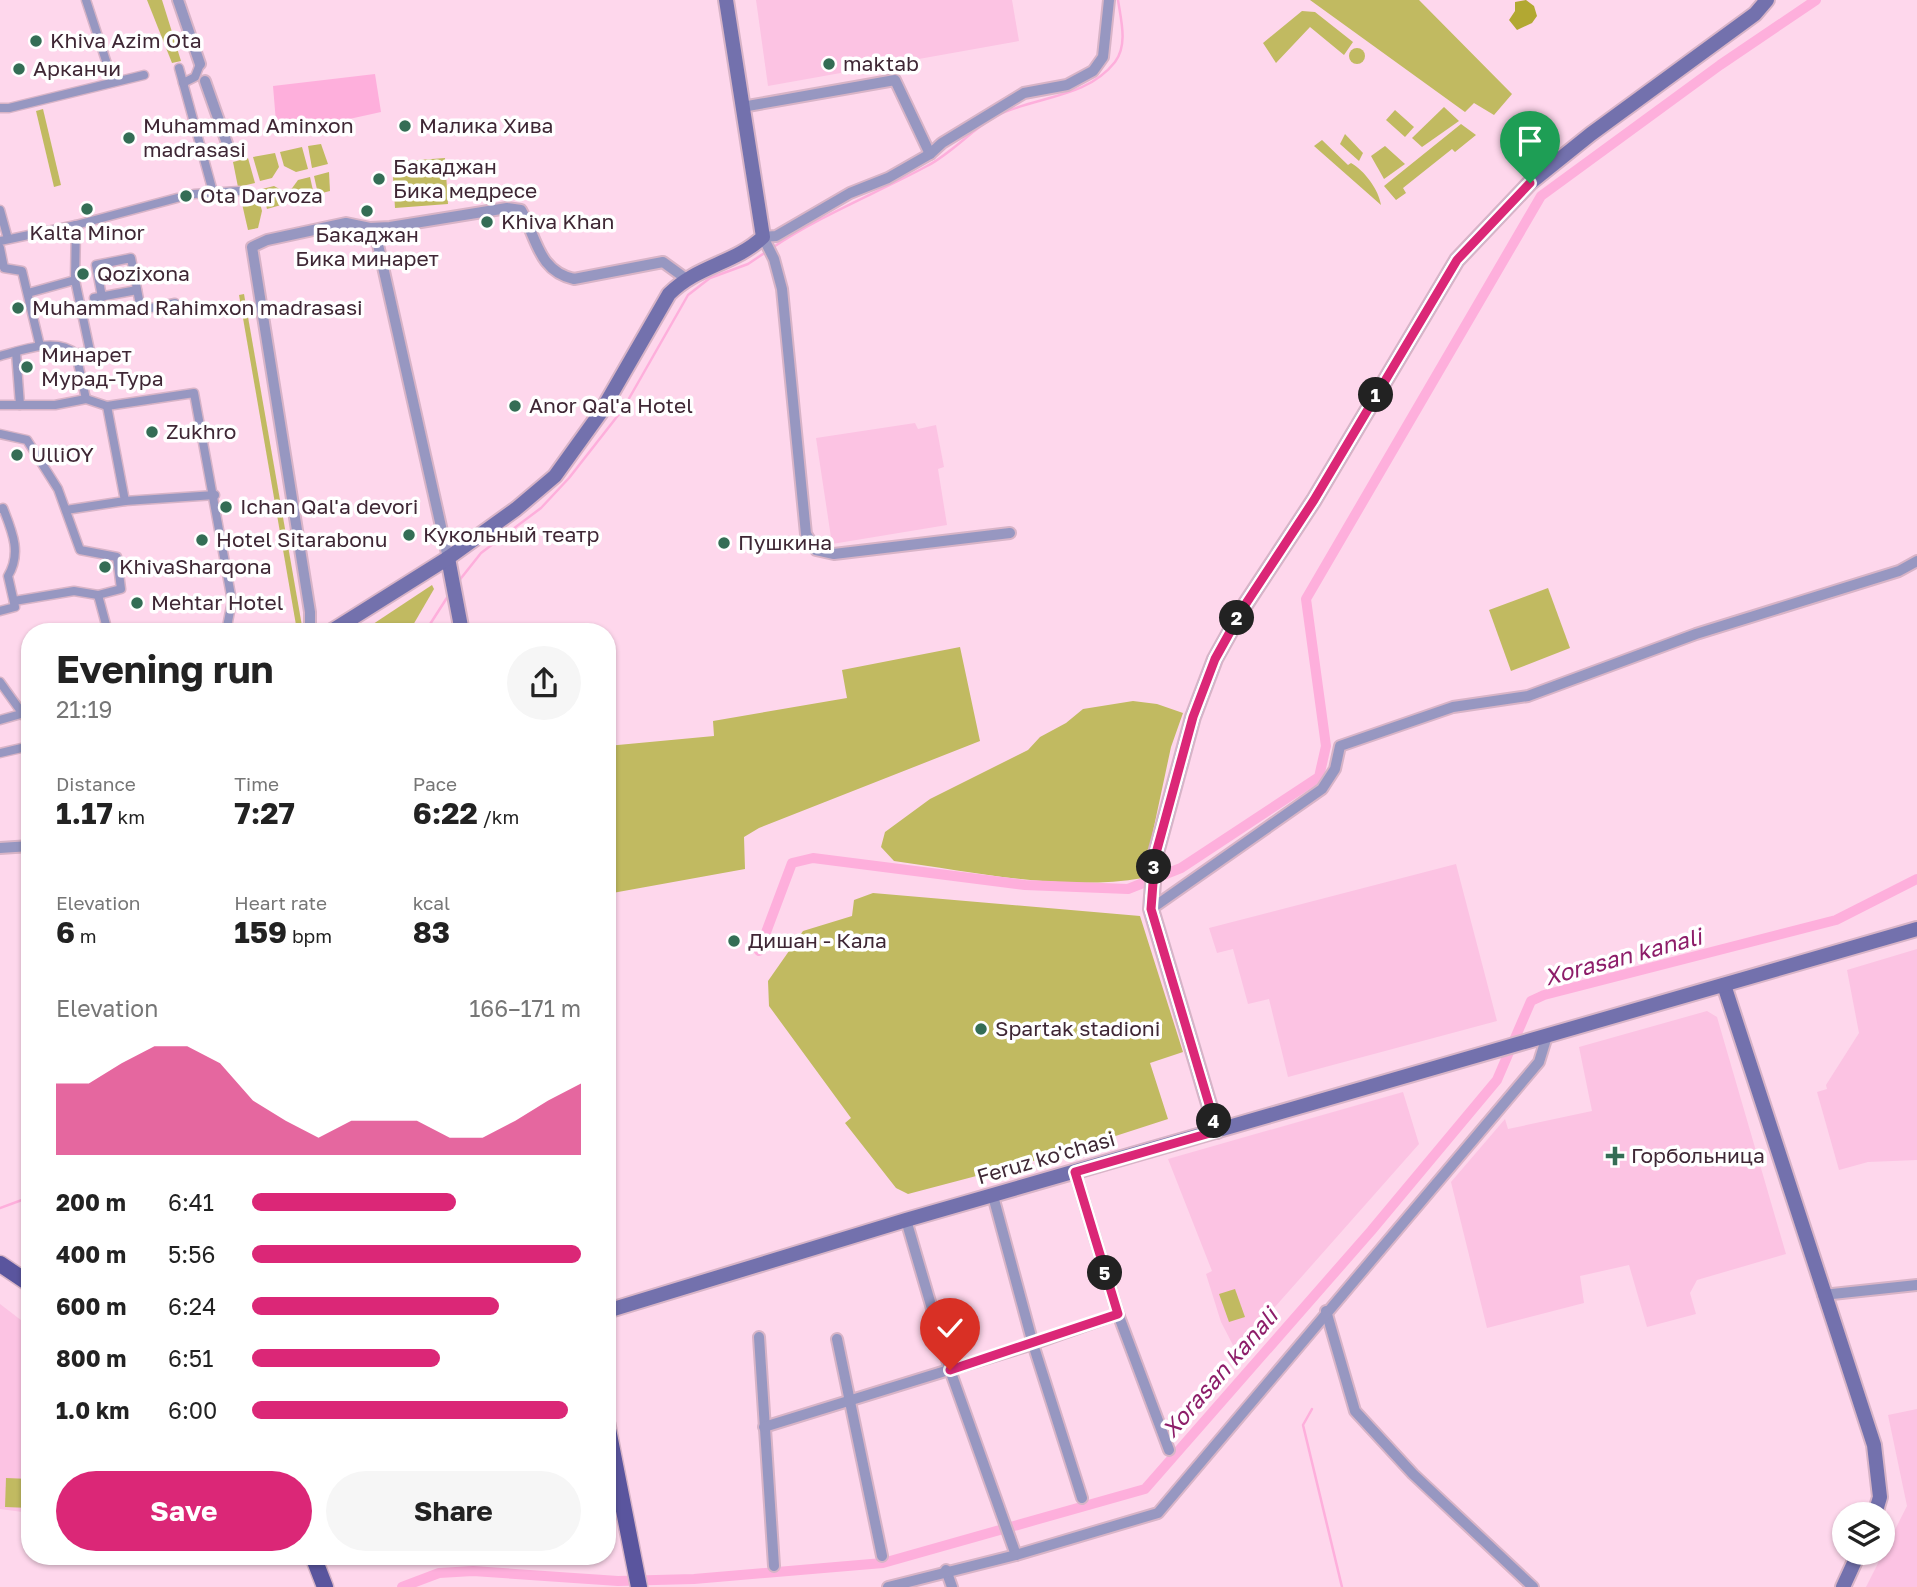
<!DOCTYPE html>
<html lang="en">
<head>
<meta charset="utf-8">
<style>
	:root { --surface:#fff; --page:#f6f6f6; --text:#222; --muted:#767676; --accent:#db2777 }
	body { margin:0; font-family:"Golos Text",sans-serif; background:var(--page); color:var(--text); height:100vh; display:flex; flex-direction:column; font-size:26px; white-space:nowrap }
	* { box-sizing:border-box; margin:0 }
	p { font-size:23px; color:var(--muted) }
	.icon { flex:none; width:38px; height:38px; fill:none; stroke:currentColor; stroke-width:2; stroke-linecap:round; stroke-linejoin:round }
	.map { position:relative; flex:1; overflow:hidden }
	.sheet { position:absolute; left:21px; top:623px; width:595px; height:942px; display:flex; flex-direction:column; background:var(--surface); border-radius:28px; box-shadow:0 2px 5px #0004 }
	.sheet>* { flex:none }
	.controls { position:absolute; left:1832px; top:1502px; display:grid; gap:14px }
	.controls a { display:grid; place-items:center; width:63px; height:63px; border-radius:50%; background:var(--surface); box-shadow:0 2px 5px #0004; font-size:35px }
	.pin { position:absolute; display:grid; place-items:center; width:60px; height:60px; color:#fff; margin:-72px -30px; border-radius:50% 50% 50% 0; rotate:-45deg; box-shadow:0 0 7px #0007 }
	.pin .icon { rotate:45deg }
	.km { position:absolute; width:35px; height:35px; margin:-18px; border-radius:50%; background:#222; color:#fff; font-size:19px; line-height:35px; text-align:center }
	.round { display:grid; place-items:center; flex:none; width:74px; height:74px; border-radius:37px; background:var(--page) }
	.overview { display:flex; align-items:center; justify-content:space-between; height:119px; padding:0 35px }
	h1 { font-size:38px; font-weight:700; line-height:52px }
	.figures { display:grid; grid-template-columns:repeat(3,1fr); gap:10px; height:119px; padding:7px 35px }
	.figures div { display:grid; align-content:center }
	.figures b { font-size:30px; font-weight:700 }
	.figures small { font-size:19px; font-weight:400 }
	.figures p { font-size:19px }
	.chart { height:196px; padding:14px 35px }
	.chart p { display:flex; justify-content:space-between }
	.chart svg { width:100%; height:126px; margin-top:7px; fill:var(--accent); opacity:.7 }
	.cta { display:flex; gap:14px; margin-top:auto; padding:14px 35px }
	.cta a { flex:1; height:80px; border-radius:42px; background:var(--accent); color:#fff; font-size:28px; font-weight:700; line-height:80px; text-align:center }
	.cta a+a { background:var(--page); color:var(--text) }
	ul { padding:0 35px; list-style:none; font-size:23px }
	li { display:grid; grid-template-columns:112px 84px 1fr; align-items:center; height:52px }
	li i { height:18px; border-radius:9px; background:var(--accent) }
	.map>svg:first-child { display:block }
	.built { fill:#fcc3e3 }
	.green { fill:#c1ba61 }
	.forest { fill:#b2a832 }
	.water { fill:#feafdc }
	.lines { fill:none; stroke-linecap:round; stroke-linejoin:round }
	.stream { stroke:#feafdc; stroke-width:2.5 }
	.canal { stroke:#feafdc; stroke-width:10 }
	.pedestrian-casing { stroke:#d8b4c7; stroke-width:11 }
	.minor-casing { stroke:#d8b4c7; stroke-width:14 }
	.secondary-casing { stroke:#d8b4c7; stroke-width:18 }
	.primary-casing { stroke:#d8b4c7; stroke-width:19 }
	.pedestrian { stroke:#9797c1; stroke-width:8 }
	.minor { stroke:#9797c1; stroke-width:10 }
	.secondary { stroke:#7371ad; stroke-width:14 }
	.primary { stroke:#5a559e; stroke-width:16 }
	.route-casing { stroke:#fff; stroke-width:14 }
	.route { stroke:#db2777; stroke-width:9 }
	.poi-dot { fill:#346d55; stroke:#fff; stroke-width:2.5 }
	.labels { text-anchor:middle; stroke-width:7; stroke-linejoin:round; paint-order:stroke }
	.poi-label { font-size:21px; fill:#3f2735; stroke:#fff; text-anchor:start }
	.street-label { font-size:21px; fill:#3f2735; stroke:#fff }
	.water-label { font-size:23px; font-style:italic; fill:#8d1d69; stroke:#fff }
</style>
</head>
<body>
<div class="map">
<svg width="1917" height="1587" viewBox="0 0 1917 1587">
	<rect width="100%" height="100%" fill="#fed7ec"/>
	<g class="built">
		<path d="M756,0h256l7,41 -251,45z"/>
		<path d="M915,423l3,6 18,-4 8,42 -6,2 9,56 -115,19 -16,-106z"/>
		<path d="M1456,864l41,157 -209,56 -19,-78 -21,5 -15,-55 -16,4 -8,-25z"/>
		<path d="M1917,949v211l-49,2 -29,8 -22,-78 10,-3 -1,-4 33,-52 -12,-63z"/>
		<path d="M1707,1011l10,6 69,237 -89,26 -7,13 6,21 -49,13 -18,-62 -49,11 4,27 -97,25 -36,-146 54,-63 3,10 84,-18 -13,-64z"/>
		<path d="M1403,1092l16,52 -183,207 -15,-29 -15,-48 6,-3 -44,-112z"/>
		<path d="M0,1304l30,23v186l-30,-4z"/>
		<path d="M1917,1409v178h-51l41,-81 -19,-91z"/>
	</g>
	<g class="green">
		<path d="M147,0h15l19,61 -9,2z"/>
		<path d="M1310,0h109l93,94 -18,21 -20,-12 -9,9z"/>
		<path d="M1302,11l13,1 38,30 -9,13 -34,-28 -34,36 -13,-20z"/>
		<circle cx="1357" cy="56" r="8"/>
		<path d="M1444,107l15,14 -37,26 -10,-9z"/>
		<path d="M43,109l18,76 -7,2 -18,-76z"/>
		<path d="M1395,110l19,17 -9,10 -19,-17z"/>
		<path d="M1461,124l15,11 -21,17 -3,-3 -49,39 3,5 -10,7 -12,-14z"/>
		<path d="M1345,134l18,19 -4,8 -19,-17z"/>
		<path d="M1322,140l26,25 3,-2c13,7 28,27 30,42l-67,-59z"/>
		<path d="M321,144l7,20 -16,4 -4,-22z"/>
		<path d="M1385,146l20,18 -21,15 -13,-23z"/>
		<path d="M302,147l6,22 -12,3 -12,-6 -4,-14z"/>
		<path d="M275,153l4,14 -7,11 -12,3 -7,-24z"/>
		<path d="M248,158l7,25 -17,4 -5,-25z"/>
		<path d="M445,158l3,46 -53,4 -3,-46z"/>
		<path d="M329,172l1,19 -12,3 -4,-18z"/>
		<path d="M310,177l4,18 -21,7 -3,-11 8,-11z"/>
		<path d="M274,186l11,6 3,11 -21,6 -5,-20z"/>
		<path d="M257,191l5,20 -4,17 -10,2 -8,-35z"/>
		<path d="M244,294l58,332 -2,1 -4,-2 -57,-330z"/>
		<path d="M432,585l2,4 -25,43h-48z"/>
		<path d="M1548,588l22,60 -59,23 -22,-61z"/>
		<path d="M960,647l20,94 -221,87 -15,9 1,32 -138,25v-148l107,-10 -1,-15 134,-23 -5,-28z"/>
		<path d="M1133,701l24,3 26,9 -12,34 -28,131c-81,14 -168,-6 -249,-17l-13,-14 4,-15 45,-33 98,-49 12,-13 26,-14 17,-14z"/>
		<path d="M873,893l267,23 43,136 -33,11 18,56 -105,34 -155,41 -12,-6 -51,-65 6,-5 -82,-112 -1,-25 35,-50 49,-15 2,-16z"/>
		<path d="M1235,1289l10,28 -16,5 -10,-28z"/>
		<path d="M6,1478l24,1v29l-25,-1z"/>
	</g>
	<path class="forest" d="M1526,0l8,6 3,10 -5,7 -15,7 -8,-10 6,-9v-9z"/>
	<path class="water" d="M375,74l6,38 -59,13 -1,-4 -8,2v4l-14,2 -1,-3 -8,1v4l-13,3 -4,-48z"/>
	<g class="lines">
		<g class="stream">
			<path d="M772,248c49,-33 103,-54 155,-82 25,-13 44,-36 69,-50 39,-20 90,-17 119,-54 13,-17 6,-42 3,-62"/>
			<path d="M458,582l23,-29 60,-45 28,-30 54,-69 65,-114 22,-17 38,-14 18,-12"/>
			<path d="M425,632l25,-39"/>
			<path d="M0,1208l30,-11"/>
			<path d="M1312,1409l-9,16 39,162"/>
		</g>
		<g class="canal">
			<path d="M759,951l33,-88 21,-5 212,27 103,4 53,-21 138,-91 7,-31 -20,-147 235,-403 179,-131 96,-65"/>
			<path d="M402,1587l37,-14 34,-2 145,10 76,-2 189,-16 262,-74 226,-258 126,-151 34,-79 13,-6 292,-75 81,-41"/>
		</g>
		<defs>
			<g id="pedestrian">
				<path d="M86,0l27,82"/>
				<path d="M179,68l34,124"/>
				<path d="M183,83l12,-6 5,-13"/>
				<path d="M0,108h9l135,-33"/>
				<path d="M194,194l45,-3"/>
				<path d="M0,210l8,29"/>
				<path d="M76,225l-1,55 15,71 -14,3"/>
				<path d="M0,241l76,-16 101,-27"/>
				<path d="M0,248l4,20 18,3 18,75"/>
				<path d="M28,293l47,-13"/>
				<path d="M102,297l-6,-32 35,-7 10,52 34,-7"/>
				<path d="M94,298l43,-8"/>
				<path d="M16,352l4,53"/>
				<path d="M76,354l10,45"/>
				<path d="M0,356c22,-6 57,-19 76,-2"/>
				<path d="M0,405h55l31,-6 21,7 87,-13 38,208 -6,31"/>
				<path d="M107,406l18,95"/>
				<path d="M0,434l27,6 31,49 22,61 37,7 4,32 -23,6 -24,-4 -60,10"/>
				<path d="M0,509l3,-1c9,23 19,45 5,68l7,31 -15,4"/>
				<path d="M66,510l59,-9 90,-6"/>
				<path d="M98,595l10,37"/>
				<path d="M0,682l30,42"/>
				<path d="M0,720l21,-6 9,-6"/>
				<path d="M0,753l30,-7"/>
			</g>
			<g id="minor">
				<path d="M178,0l22,64"/>
				<path d="M205,81l24,68"/>
				<path d="M742,107l153,-27 35,74"/>
				<path d="M370,228l7,12 71,318"/>
				<path d="M1010,533l-176,21 -18,-4 -10,-16 -24,-245 -8,-30 -11,-22 13,-1 74,-43 38,-15 42,-24 12,-11 82,-50 43,-8 26,-14 10,-14 6,-57"/>
				<path d="M310,632v-20l-58,-365 15,-7 79,-17 24,5 20,-1 117,-19 14,2c16,28 17,61 53,69l89,-17 22,16"/>
				<path d="M0,848l30,-2"/>
				<path d="M1151,909l171,-120 13,-20 5,-23 113,-39 75,-11 168,-62 203,-63 18,-10"/>
				<path d="M1075,1172l43,142 51,136"/>
				<path d="M993,1196l40,148 49,154"/>
				<path d="M906,1220l44,150 66,185"/>
				<path d="M1823,1295l94,-10"/>
				<path d="M1326,1311l29,100 58,63 120,113"/>
				<path d="M759,1337l15,229"/>
				<path d="M837,1339l45,217"/>
				<path d="M764,1427l269,-83 85,-30"/>
				<path d="M946,1570l6,17"/>
				<path d="M888,1587l128,-32 142,-42 381,-451 8,-26"/>
			</g>
			<g id="secondary">
				<path d="M448,558l14,74"/>
				<path d="M330,632l118,-74 68,-49 39,-33 46,-64 68,-118c29,-29 65,-30 94,-57l-37,-237"/>
				<path d="M1724,985l150,460 6,52 -5,17"/>
				<path d="M1217,1131l-66,-222 4,-52 38,-140 22,-58 30,-54 69,-105 143,-240 73,-77 61,-49 164,-120 12,-14"/>
				<path d="M607,1311l299,-91 1011,-291"/>
				<path d="M1843,1587l16,-35"/>
			</g>
			<g id="primary">
				<path d="M0,1264l30,20"/>
				<path d="M607,1424l32,163"/>
				<path d="M313,1556l12,31"/>
			</g>
		</defs>
		<use href="#pedestrian" class="pedestrian-casing"/>
		<use href="#minor" class="minor-casing"/>
		<use href="#secondary" class="secondary-casing"/>
		<use href="#primary" class="primary-casing"/>
		<use href="#pedestrian" class="pedestrian"/>
		<use href="#minor" class="minor"/>
		<use href="#secondary" class="secondary"/>
		<use href="#primary" class="primary"/>
	</g>
	<g class="lines">
		<defs>
			<path id="route" d="M950,1370l168,-56 -43,-142 142,-41 -66,-222 4,-52 38,-140 22,-58 30,-54 69,-105 143,-240 73,-77"/>
		</defs>
		<use href="#route" class="route-casing"/>
		<use href="#route" class="route"/>
	</g>
	<g class="poi-dot">
		<circle cx="36" cy="41" r="7"/>
		<circle cx="829" cy="64" r="7"/>
		<circle cx="19" cy="69" r="7"/>
		<circle cx="405" cy="126" r="7"/>
		<circle cx="129" cy="138" r="7"/>
		<circle cx="379" cy="179" r="7"/>
		<circle cx="186" cy="196" r="7"/>
		<circle cx="87" cy="209" r="7"/>
		<circle cx="367" cy="211" r="7"/>
		<circle cx="487" cy="222" r="7"/>
		<circle cx="83" cy="274" r="7"/>
		<circle cx="18" cy="308" r="7"/>
		<circle cx="27" cy="367" r="7"/>
		<circle cx="515" cy="406" r="7"/>
		<circle cx="152" cy="432" r="7"/>
		<circle cx="17" cy="455" r="7"/>
		<circle cx="226" cy="507" r="7"/>
		<circle cx="409" cy="535" r="7"/>
		<circle cx="202" cy="540" r="7"/>
		<circle cx="724" cy="543" r="7"/>
		<circle cx="105" cy="567" r="7"/>
		<circle cx="137" cy="603" r="7"/>
		<circle cx="734" cy="941" r="7"/>
		<circle cx="981" cy="1029" r="7"/>
		<path d="M1611.5 1145.5h7v7h7v7h-7v7h-7v-7h-7v-7h7z"/>
	</g>
	<g class="labels">
		<g class="poi-label">
			<text x="50" y="48">Khiva Azim Ota</text>
			<text x="843" y="71">maktab</text>
			<text x="33" y="76">Арканчи</text>
			<text x="143" y="133">Muhammad Aminxon<tspan x="143" dy="24">madrasasi</tspan></text>
			<text x="419" y="133">Малика Хива</text>
			<text x="393" y="174">Бакаджан<tspan x="393" dy="24">Бика медресе</tspan></text>
			<text x="200" y="203">Ota Darvoza</text>
			<text x="501" y="229">Khiva Khan</text>
			<text x="87" y="240" text-anchor="middle">Kalta Minor</text>
			<text x="367" y="242" text-anchor="middle">Бакаджан<tspan x="367" dy="24">Бика минарет</tspan></text>
			<text x="97" y="281">Qozixona</text>
			<text x="32" y="315">Muhammad Rahimxon madrasasi</text>
			<text x="41" y="362">Минарет<tspan x="41" dy="24">Мурад-Тура</tspan></text>
			<text x="529" y="413">Anor Qal'a Hotel</text>
			<text x="166" y="439">Zukhro</text>
			<text x="31" y="462">UlliOY</text>
			<text x="240" y="514">Ichan Qal'a devori</text>
			<text x="423" y="542">Кукольный театр</text>
			<text x="216" y="547">Hotel Sitarabonu</text>
			<text x="738" y="550">Пушкина</text>
			<text x="119" y="574">KhivaSharqona</text>
			<text x="151" y="610">Mehtar Hotel</text>
			<text x="748" y="948">Дишан - Кала</text>
			<text x="995" y="1036">Spartak stadioni</text>
			<text x="1631" y="1163">Горбольница</text>
		</g>
		<g class="street-label">
			<text transform="translate(1046 1158) rotate(-16)" y="7">Feruz ko'chasi</text>
		</g>
		<g class="water-label">
			<text transform="translate(1623 957) rotate(-15)" y="8">Xorasan kanali</text>
			<text transform="translate(1220 1373) rotate(-49)" y="8">Xorasan kanali</text>
		</g>
	</g>
</svg>
<div class="controls">
<a><svg class="icon" aria-label="layers" viewBox="0 0 24 24"><path d="M12 4l9 5-9 5-9-5zM3 14l9 5 9-5"/></svg></a>
</div>
<div class="pin" style="left:1530px;top:183px;background:#1e9e55"><svg class="icon" aria-label="arrive" viewBox="0 0 24 24"><path d="M6 21V4h12l-3 4 3 4H6"/></svg></div>
<div class="pin" style="left:950px;top:1370px;background:#d93025"><svg class="icon" aria-label="check" viewBox="0 0 24 24"><path d="M5 12l5 5 9-10"/></svg></div>
<b class="km" style="left:1376px;top:395px">1</b>
<b class="km" style="left:1237px;top:618px">2</b>
<b class="km" style="left:1154px;top:867px">3</b>
<b class="km" style="left:1214px;top:1121px">4</b>
<b class="km" style="left:1105px;top:1273px">5</b>
<section class="sheet">
<div class="overview"><div><h1>Evening run</h1><p>21:19</p></div><a class="round"><svg class="icon" aria-label="share" viewBox="0 0 24 24"><path d="M12 15V3M7 8l5-5 5 5M5 13v7h14v-7"/></svg></a></div>
<div class="figures">
<div><p>Distance</p><b>1.17<small> km</small></b></div>
<div><p>Time</p><b>7:27</b></div>
<div><p>Pace</p><b>6:22<small> /km</small></b></div>
</div>
<div class="figures">
<div><p>Elevation</p><b>6<small> m</small></b></div>
<div><p>Heart rate</p><b>159<small> bpm</small></b></div>
<div><p>kcal</p><b>83</b></div>
</div>
<div class="chart"><p><span>Elevation</span>166–171 m</p>
<svg viewBox="0 0 160 44" preserveAspectRatio="none"><path d="M0 44V19L10 19L20 12L30 6L40 6L50 12L60 25L70 32L80 38L90 32L100 32L110 32L120 38L130 38L140 32L150 25L160 19V44z"/></svg>
</div>
<ul>
<li><b>200 m</b>6:41<i style="width:62%"></i></li>
<li><b>400 m</b>5:56<i style="width:100%"></i></li>
<li><b>600 m</b>6:24<i style="width:75%"></i></li>
<li><b>800 m</b>6:51<i style="width:57%"></i></li>
<li><b>1.0 km</b>6:00<i style="width:96%"></i></li>
</ul>
<div class="cta"><a>Save</a><a>Share</a></div>
</section>
</div>
</body>
</html>
